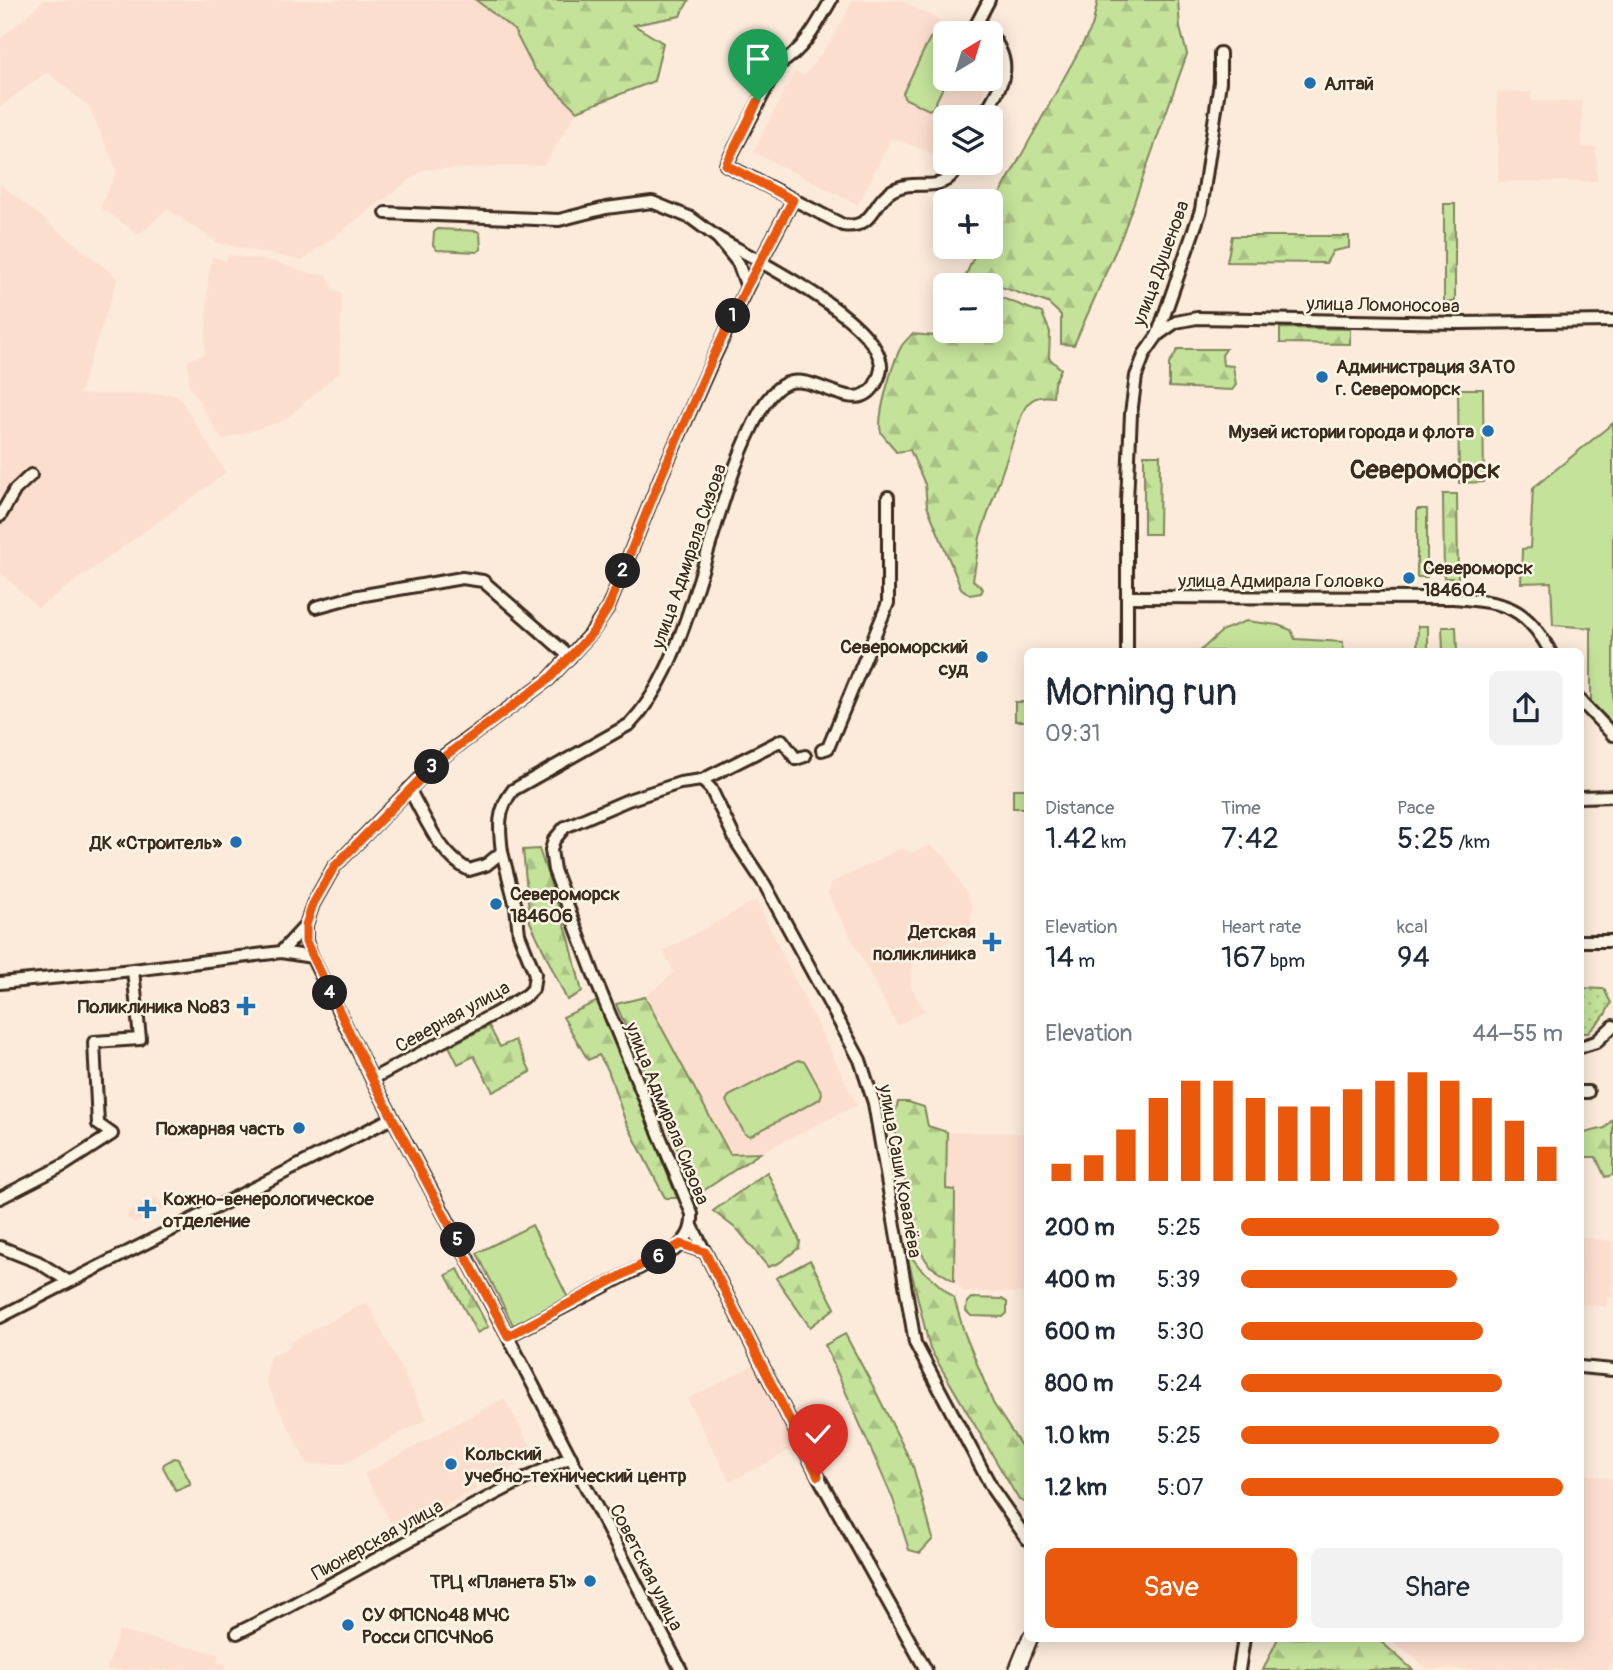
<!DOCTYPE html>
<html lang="en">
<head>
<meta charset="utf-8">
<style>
	:root { --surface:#fff; --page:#f2f2f3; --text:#1f2937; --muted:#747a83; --accent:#ea580c }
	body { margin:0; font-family:Pangolin,sans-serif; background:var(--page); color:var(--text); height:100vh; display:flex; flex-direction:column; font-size:26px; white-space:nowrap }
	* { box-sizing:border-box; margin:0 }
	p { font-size:23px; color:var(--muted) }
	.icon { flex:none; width:38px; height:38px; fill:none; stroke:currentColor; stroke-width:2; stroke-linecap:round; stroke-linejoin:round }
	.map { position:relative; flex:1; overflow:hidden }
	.side { position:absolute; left:1024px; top:648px; width:560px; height:994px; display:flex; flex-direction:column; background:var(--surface); border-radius:10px; box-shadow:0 4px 18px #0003 }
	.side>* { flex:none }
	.needle { width:46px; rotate:38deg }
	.tools { position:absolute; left:933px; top:21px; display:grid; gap:14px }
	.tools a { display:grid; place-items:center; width:70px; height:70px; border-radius:10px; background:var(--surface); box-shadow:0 4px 18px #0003; font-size:35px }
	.pin { position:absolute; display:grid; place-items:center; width:60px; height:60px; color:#fff; margin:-72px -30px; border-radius:50% 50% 50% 0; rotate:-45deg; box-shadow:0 0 7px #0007 }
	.pin .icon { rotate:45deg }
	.km { position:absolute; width:35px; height:35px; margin:-18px; border-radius:50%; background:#222; color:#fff; font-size:19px; line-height:35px; text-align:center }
	.round { display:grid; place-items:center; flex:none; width:74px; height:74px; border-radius:10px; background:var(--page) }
	.headline { display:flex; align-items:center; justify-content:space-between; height:119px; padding:0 21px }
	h1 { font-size:38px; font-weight:600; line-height:52px }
	.stats { display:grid; grid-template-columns:repeat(3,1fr); gap:10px; height:119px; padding:7px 21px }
	.stats div { display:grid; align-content:center }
	.stats b { font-size:30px; font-weight:600 }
	.stats small { font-size:19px; font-weight:400 }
	.stats p { font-size:19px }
	.chart { height:196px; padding:14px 21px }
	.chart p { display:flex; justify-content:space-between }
	.chart svg { width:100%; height:126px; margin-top:7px; stroke:var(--accent); stroke-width:6 }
	.button { display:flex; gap:14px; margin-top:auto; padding:14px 21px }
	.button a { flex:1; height:80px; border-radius:10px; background:var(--accent); color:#fff; font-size:28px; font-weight:600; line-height:80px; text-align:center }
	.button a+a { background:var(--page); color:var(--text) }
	ul { padding:0 21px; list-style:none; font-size:23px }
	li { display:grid; grid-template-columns:112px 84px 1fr; align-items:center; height:52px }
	li i { height:18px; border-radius:9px; background:var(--accent) }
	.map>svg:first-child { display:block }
	.built { fill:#fcdecf }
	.grass { fill:url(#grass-dots); stroke:#80865c; stroke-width:2 }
	.forest { fill:url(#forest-firs); stroke:#80865c; stroke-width:2 }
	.green { fill:#c4e29a; stroke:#80865c; stroke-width:2 }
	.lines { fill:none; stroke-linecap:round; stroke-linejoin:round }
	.minor-casing { stroke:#3b2a1e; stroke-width:16 }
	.major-casing { stroke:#3b2a1e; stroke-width:19 }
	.minor { stroke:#fcf5e5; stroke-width:10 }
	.major { stroke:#fcf5e5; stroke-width:14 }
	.route-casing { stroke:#fff; stroke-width:14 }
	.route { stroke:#ea580c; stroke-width:9 }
	.poi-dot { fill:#1f6fb2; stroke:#fcf5e5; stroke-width:2.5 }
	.labels { text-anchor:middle; stroke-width:5; stroke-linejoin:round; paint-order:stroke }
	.poi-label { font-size:19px; font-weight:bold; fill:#3b2a1e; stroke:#fcf5e5; text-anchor:start }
	.street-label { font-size:19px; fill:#3b2a1e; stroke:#fcf5e5 }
	.district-label { font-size:26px; font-weight:bold; fill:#3b2a1e; stroke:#fcf5e5 }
</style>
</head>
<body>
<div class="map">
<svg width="1613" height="1670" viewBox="0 0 1613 1670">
	<defs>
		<pattern id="grass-dots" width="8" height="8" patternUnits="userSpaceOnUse" patternTransform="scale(1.75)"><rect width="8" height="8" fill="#c4e29a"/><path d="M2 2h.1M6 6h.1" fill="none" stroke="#a9c284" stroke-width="1.8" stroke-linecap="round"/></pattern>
		<pattern id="forest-firs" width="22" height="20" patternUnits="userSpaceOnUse" patternTransform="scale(1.75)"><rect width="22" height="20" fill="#c4e29a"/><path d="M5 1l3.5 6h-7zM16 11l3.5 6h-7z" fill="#a9c284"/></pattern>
	</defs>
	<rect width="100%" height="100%" fill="#fcebdb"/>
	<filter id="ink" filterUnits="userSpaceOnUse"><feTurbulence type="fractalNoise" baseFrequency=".0143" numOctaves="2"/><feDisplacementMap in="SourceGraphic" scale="14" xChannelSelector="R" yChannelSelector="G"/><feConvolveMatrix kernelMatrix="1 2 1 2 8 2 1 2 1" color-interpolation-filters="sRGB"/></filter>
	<g filter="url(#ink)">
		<g class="built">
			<path d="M44,0h432l38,30 20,39 43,42 -33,54 -121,5 -121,91 -84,-18 -51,-34 -28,26 -39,-28 17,-36 -28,-64 -42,-35 -47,35v-68z"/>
			<path d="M853,0h48l62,33h-18v46h45l-18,38h-27v41l-54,-20 -33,67 -105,-53 41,-80 11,3 29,-39z"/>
			<path d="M1497,92h34l1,9h50v46h14l1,34 -99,1z"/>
			<path d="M0,184l118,94 -39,116h98l49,79 -188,135 -38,-36z"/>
			<path d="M227,255l46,6 40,13h14l5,14 10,6 -3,79 -56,48 -61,19 -33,-55 -1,-25 17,-6 3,-75 4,-22 15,3z"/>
			<path d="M930,845l17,13 25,47 -1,23 -57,32 -4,25 14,26 -27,15 -69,-132 3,-11 71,-35 9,5z"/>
			<path d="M756,900l101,205 -97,48 -30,1 -85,-157 29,-25 -11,-21z"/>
			<path d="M947,1132l80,1v160l-63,-1 -10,-11 1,-91 -9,-1z"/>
			<path d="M157,1196l7,13 -28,14 -10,-5 4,-8z"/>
			<path d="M1580,1237l33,4v56h-5l-2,10 -26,-3z"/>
			<path d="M367,1302l60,117 -83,45h-37l-41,-81 3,-26 22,-11 -2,-4z"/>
			<path d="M756,1364l43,82 -69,36 -43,-83z"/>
			<path d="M504,1398l32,57 -49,27 -7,-12 -11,6 7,13 -80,43 -32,-58z"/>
			<path d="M1580,1473l33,6v179l-5,12 -180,-1 -41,-31h193z"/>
			<path d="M119,1631l100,23 -2,9 9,1 -1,6h-119z"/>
		</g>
		<path class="grass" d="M1580,988l24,1 7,14 -6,12 -17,18h-8z"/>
		<g class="forest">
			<path d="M476,0h213l-9,16 -46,9 29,18 -9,38 -77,30 -43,-42 -20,-39z"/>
			<path d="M1098,0h80l2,28 7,26 -65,182 -48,109 -13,-1v-29l-13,-12 -82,-28 12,-28h12l1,-31 9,-22 92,-167z"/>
			<rect x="1444" y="204" width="11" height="98"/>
			<path d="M1232,236h117v12l-16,3 -7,12 -99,-1z"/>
			<path d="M991,294l51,19 8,19 -1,26 12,11 -7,14 -1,14c-16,-2 -25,2 -31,17l-42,123 -7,43 10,9 -2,4 -11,2 -9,-7 -34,-82 -2,-22 -15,-34 -14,2c-5,-9 -9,-11 -14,-18 -8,-12 12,-74 19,-87 3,-5 8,-9 11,-13l24,2 12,-5h42z"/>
			<path d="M1280,328l70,1v15l-70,-1z"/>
			<path d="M1178,349h48l-4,6 1,10 10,1 3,19 -4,5 -63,-3v-23z"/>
			<path d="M1144,455h16l-1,79h-15z"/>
			<path d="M1443,494h14l1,84h-14z"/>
			<rect x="1417" y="509" width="10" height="68"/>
			<path d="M1418,626h10v25h-11z"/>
			<path d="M1442,627h14l1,24h-14z"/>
			<rect x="1015" y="702" width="12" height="19"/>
			<rect x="1013" y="789" width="14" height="19"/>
			<path d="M539,849l30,89 13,54 -15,8 -37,-78 -7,-72z"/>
			<path d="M645,997l85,157 30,-1 -63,42 -81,-191z"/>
			<path d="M598,1001l79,197h-12l-40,-78 -17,-50 -9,-15 -11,5 -25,-43z"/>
			<path d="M489,1026l11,21 15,-7 16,32 -38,20 -19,-36 -16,8 -9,-18z"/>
			<path d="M898,1102h10l16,5 4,19 19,6 -1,57 9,1 -1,91 -24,-15 -8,-12 -7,-21 -22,-112z"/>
			<path d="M1613,1119v56l-8,2 -9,-20h-16v-23l25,-6z"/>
			<path d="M767,1172l33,69 -1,7 -20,15 -11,4 -29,-36 -26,-20z"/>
			<path d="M906,1250l14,18 34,30 10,34 29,71 34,52v48l-8,-3 -89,-151z"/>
			<path d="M810,1260l25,48 -25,19 -34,-49z"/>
			<path d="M458,1269l30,58 -11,6 -31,-58z"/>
			<path d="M845,1334l29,54 39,78 20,73 -13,14 -11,-3 -16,-51 -68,-154z"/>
			<path d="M1278,1638h99l36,32h-150z"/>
		</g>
		<g class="green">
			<path d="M935,36l10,5v38h2l-14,29 -4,2 -25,-12 -1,-5 27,-55z"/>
			<path d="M438,229l39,2 3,2 1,16 -4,3 -40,-2 -4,-5 1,-13z"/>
			<path d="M1458,389h25l1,93 -25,1z"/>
			<path d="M1613,423v301l-22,-22v-74l-38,-3 -2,-43 -30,1 1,-34 8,-1 3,-60z"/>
			<path d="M1246,621l32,4 13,5 4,9 48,3v9h-143l23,-21z"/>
			<path d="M798,1060l7,2 17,31 -2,6 -70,37 -5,-2 -19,-33 3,-5z"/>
			<path d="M532,1225l37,75 -55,27 -37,-74z"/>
			<path d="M971,1298l31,1 5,3v11l-4,4 -32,-1 -5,-5 1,-9z"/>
			<path d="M174,1458l4,1 12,23v3l-14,6 -13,-24 1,-3z"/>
		</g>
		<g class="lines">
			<defs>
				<g id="minor">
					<path d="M831,0c-13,23 -28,52 -52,64l-53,101 117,60c31,5 30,-25 50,-35 26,-14 49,9 67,-27"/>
					<path d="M989,0l-13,25 13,8"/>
					<path d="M983,117c18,-33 34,-49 7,-83"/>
					<path d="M386,213l173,7 47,-12 46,-6 39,16 27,20 20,25 9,24"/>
					<path d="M1159,334l17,-12 21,-4 262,5 154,-2"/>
					<path d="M0,516l15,-26 16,-15"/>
					<path d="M1127,597l327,1c50,5 70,6 96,53"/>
					<path d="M316,607l37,-10 109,-19 21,3 87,76"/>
					<path d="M1127,651v-150l4,-87 5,-38 9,-23 12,-17 44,-126 19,-128v-29"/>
					<path d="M1580,700l33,35"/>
					<path d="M822,750l6,-2 60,-145v-106"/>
					<path d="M702,780l9,9 26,54 28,42 95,175 14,43 41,240 78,147 34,49"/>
					<path d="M409,789c16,28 30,66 60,81l17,-5 16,-13c-3,-24 -5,-42 11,-62l117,-66c30,-32 46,-74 60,-116 21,-61 35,-126 64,-185 7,-14 17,-34 33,-40 29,-10 68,34 88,2 3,-6 7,-13 6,-20 -4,-46 -125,-105 -163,-127"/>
					<path d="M1580,797l33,-1"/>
					<path d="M1580,941h33"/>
					<path d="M281,952l25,-27"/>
					<path d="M0,983l133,-13 148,-18 31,5"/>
					<path d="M1580,1047l16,-5 17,-16"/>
					<path d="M372,1079l122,-65 33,-19 6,-6 2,-15 -16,-40 -3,-27 -14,-55"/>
					<path d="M1580,1092h8"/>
					<path d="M0,1198l64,-33 48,-31 -14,-10 -4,-82 46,-3 -7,-69"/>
					<path d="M692,1226l126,250 108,194"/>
					<path d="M681,1244l24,8"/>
					<path d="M0,1247l38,15 30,19"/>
					<path d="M0,1317l392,-199"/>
					<path d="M508,1336l166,-86c13,-10 19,-20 18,-36l-95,-231 -43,-113 -3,-20 3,-10 11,-13 63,-27 52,-17 22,-3 80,-40 14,19 9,-3"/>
					<path d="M1580,1367l33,3"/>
					<path d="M237,1633c113,-55 219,-124 334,-176"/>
					<path d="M681,1670l-218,-420 -91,-171 -60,-122 -6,-16v-16l7,-21 21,-37 103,-106 112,-82 43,-47 16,-24 54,-134 52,-117 33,-70 46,-87"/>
					<path d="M1239,1670l5,-32"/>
				</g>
				<path id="major" d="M1017,1670l13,-32"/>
			</defs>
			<use href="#minor" class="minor-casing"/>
			<use href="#major" class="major-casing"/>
			<use href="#minor" class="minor"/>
			<use href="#major" class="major"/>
		</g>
	</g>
	<g class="lines" filter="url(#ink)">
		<defs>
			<path id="route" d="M758,101l-32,64 67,35 -46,86 -34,71 -51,117 -54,134 -15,24 -44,47 -111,82 -104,106 -21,37 -7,21v17l66,137 136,257 173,-92 24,8 113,224"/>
		</defs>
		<use href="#route" class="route-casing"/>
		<use href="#route" class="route"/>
	</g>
	<g class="poi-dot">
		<circle cx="1310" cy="83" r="7"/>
		<circle cx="1322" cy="377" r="7"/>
		<circle cx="1488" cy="431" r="7"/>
		<circle cx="1409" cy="578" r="7"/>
		<circle cx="982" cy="657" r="7"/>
		<circle cx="236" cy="842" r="7"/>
		<circle cx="496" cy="904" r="7"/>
		<path d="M988.5 931.5h7v7h7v7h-7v7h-7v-7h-7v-7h7z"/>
		<path d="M242.5 995.5h7v7h7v7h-7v7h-7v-7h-7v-7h7z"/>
		<circle cx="299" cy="1128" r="7"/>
		<path d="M143.5 1198.5h7v7h7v7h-7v7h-7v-7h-7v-7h7z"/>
		<circle cx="451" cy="1464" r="7"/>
		<circle cx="590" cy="1581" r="7"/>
		<circle cx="348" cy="1625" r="7"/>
	</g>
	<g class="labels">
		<g class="poi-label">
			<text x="1324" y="90">Алтай</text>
			<text x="1336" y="373">Администрация ЗАТО<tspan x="1336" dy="22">г. Североморск</tspan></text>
			<text x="1474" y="438" text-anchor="end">Музей истории города и флота</text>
			<text x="1423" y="574">Североморск<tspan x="1423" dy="22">184604</tspan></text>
			<text x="968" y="653" text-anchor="end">Североморский<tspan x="968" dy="22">суд</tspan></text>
			<text x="222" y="849" text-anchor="end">ДК «Строитель»</text>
			<text x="510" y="900">Североморск<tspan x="510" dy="22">184606</tspan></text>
			<text x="976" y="938" text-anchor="end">Детская<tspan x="976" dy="22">поликлиника</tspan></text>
			<text x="230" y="1013" text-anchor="end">Поликлиника №83</text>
			<text x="285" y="1135" text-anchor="end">Пожарная часть</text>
			<text x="163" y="1205">Кожно-венерологическое<tspan x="163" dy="22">отделение</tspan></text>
			<text x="465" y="1460">Кольский<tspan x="465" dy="22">учебно-технический центр</tspan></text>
			<text x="576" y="1588" text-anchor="end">ТРЦ «Планета 51»</text>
			<text x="362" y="1621">СУ ФПС№48 МЧС<tspan x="362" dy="22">Росси СПСЧ№6</tspan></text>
		</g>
		<g class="street-label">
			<text transform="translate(1160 263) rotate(-70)" y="7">улица Душенова</text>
			<text transform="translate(1383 304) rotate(1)" y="7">улица Ломоносова</text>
			<text transform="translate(688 556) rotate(-71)" y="7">улица Адмирала Сизова</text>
			<text x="1281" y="587">улица Адмирала Головко</text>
			<text transform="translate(452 1016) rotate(-29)" y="7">Северная улица</text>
			<text transform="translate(668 1113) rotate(68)" y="7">улица Адмирала Сизова</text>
			<text transform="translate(901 1171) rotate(80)" y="7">улица Саши Ковалёва</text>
			<text transform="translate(377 1539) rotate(-29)" y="7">Пионерская улица</text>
			<text transform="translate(647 1567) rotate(63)" y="7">Советская улица</text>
		</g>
		<g class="district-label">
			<text x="1425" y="478">Североморск</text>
		</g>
	</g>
</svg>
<div class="tools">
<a><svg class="needle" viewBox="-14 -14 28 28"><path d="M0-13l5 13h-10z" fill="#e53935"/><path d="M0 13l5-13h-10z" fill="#747a83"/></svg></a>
<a><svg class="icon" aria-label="layers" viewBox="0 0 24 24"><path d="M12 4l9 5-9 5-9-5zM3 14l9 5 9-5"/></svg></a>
<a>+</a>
<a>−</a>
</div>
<div class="pin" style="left:758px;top:101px;background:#1e9e55"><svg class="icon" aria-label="arrive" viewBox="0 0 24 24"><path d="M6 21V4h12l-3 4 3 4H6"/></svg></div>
<div class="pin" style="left:818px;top:1476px;background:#d93025"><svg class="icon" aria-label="check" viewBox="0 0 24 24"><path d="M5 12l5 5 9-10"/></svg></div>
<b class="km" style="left:733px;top:316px">1</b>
<b class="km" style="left:623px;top:571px">2</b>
<b class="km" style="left:432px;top:767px">3</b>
<b class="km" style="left:330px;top:993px">4</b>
<b class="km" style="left:458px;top:1240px">5</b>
<b class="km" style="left:659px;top:1257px">6</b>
<section class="side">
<div class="headline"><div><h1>Morning run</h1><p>09:31</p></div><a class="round"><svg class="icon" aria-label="share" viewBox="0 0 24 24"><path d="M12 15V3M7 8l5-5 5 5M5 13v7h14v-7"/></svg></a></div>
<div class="stats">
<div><p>Distance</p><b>1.42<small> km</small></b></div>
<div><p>Time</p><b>7:42</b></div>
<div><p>Pace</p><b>5:25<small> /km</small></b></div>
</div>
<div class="stats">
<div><p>Elevation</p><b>14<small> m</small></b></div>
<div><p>Heart rate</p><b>167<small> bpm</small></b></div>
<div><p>kcal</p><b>94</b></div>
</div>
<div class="chart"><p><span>Elevation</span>44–55 m</p>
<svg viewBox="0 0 160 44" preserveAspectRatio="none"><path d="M5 44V38M15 44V35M25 44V26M35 44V15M45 44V9M55 44V9M65 44V15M75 44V18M85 44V18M95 44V12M105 44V9M115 44V6M125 44V9M135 44V15M145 44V23M155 44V32"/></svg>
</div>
<ul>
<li><b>200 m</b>5:25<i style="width:80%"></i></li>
<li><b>400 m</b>5:39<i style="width:67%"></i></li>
<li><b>600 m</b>5:30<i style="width:75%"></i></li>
<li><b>800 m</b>5:24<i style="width:81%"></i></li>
<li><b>1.0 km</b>5:25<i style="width:80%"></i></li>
<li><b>1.2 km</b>5:07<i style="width:100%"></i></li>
</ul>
<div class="button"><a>Save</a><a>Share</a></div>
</section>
</div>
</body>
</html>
